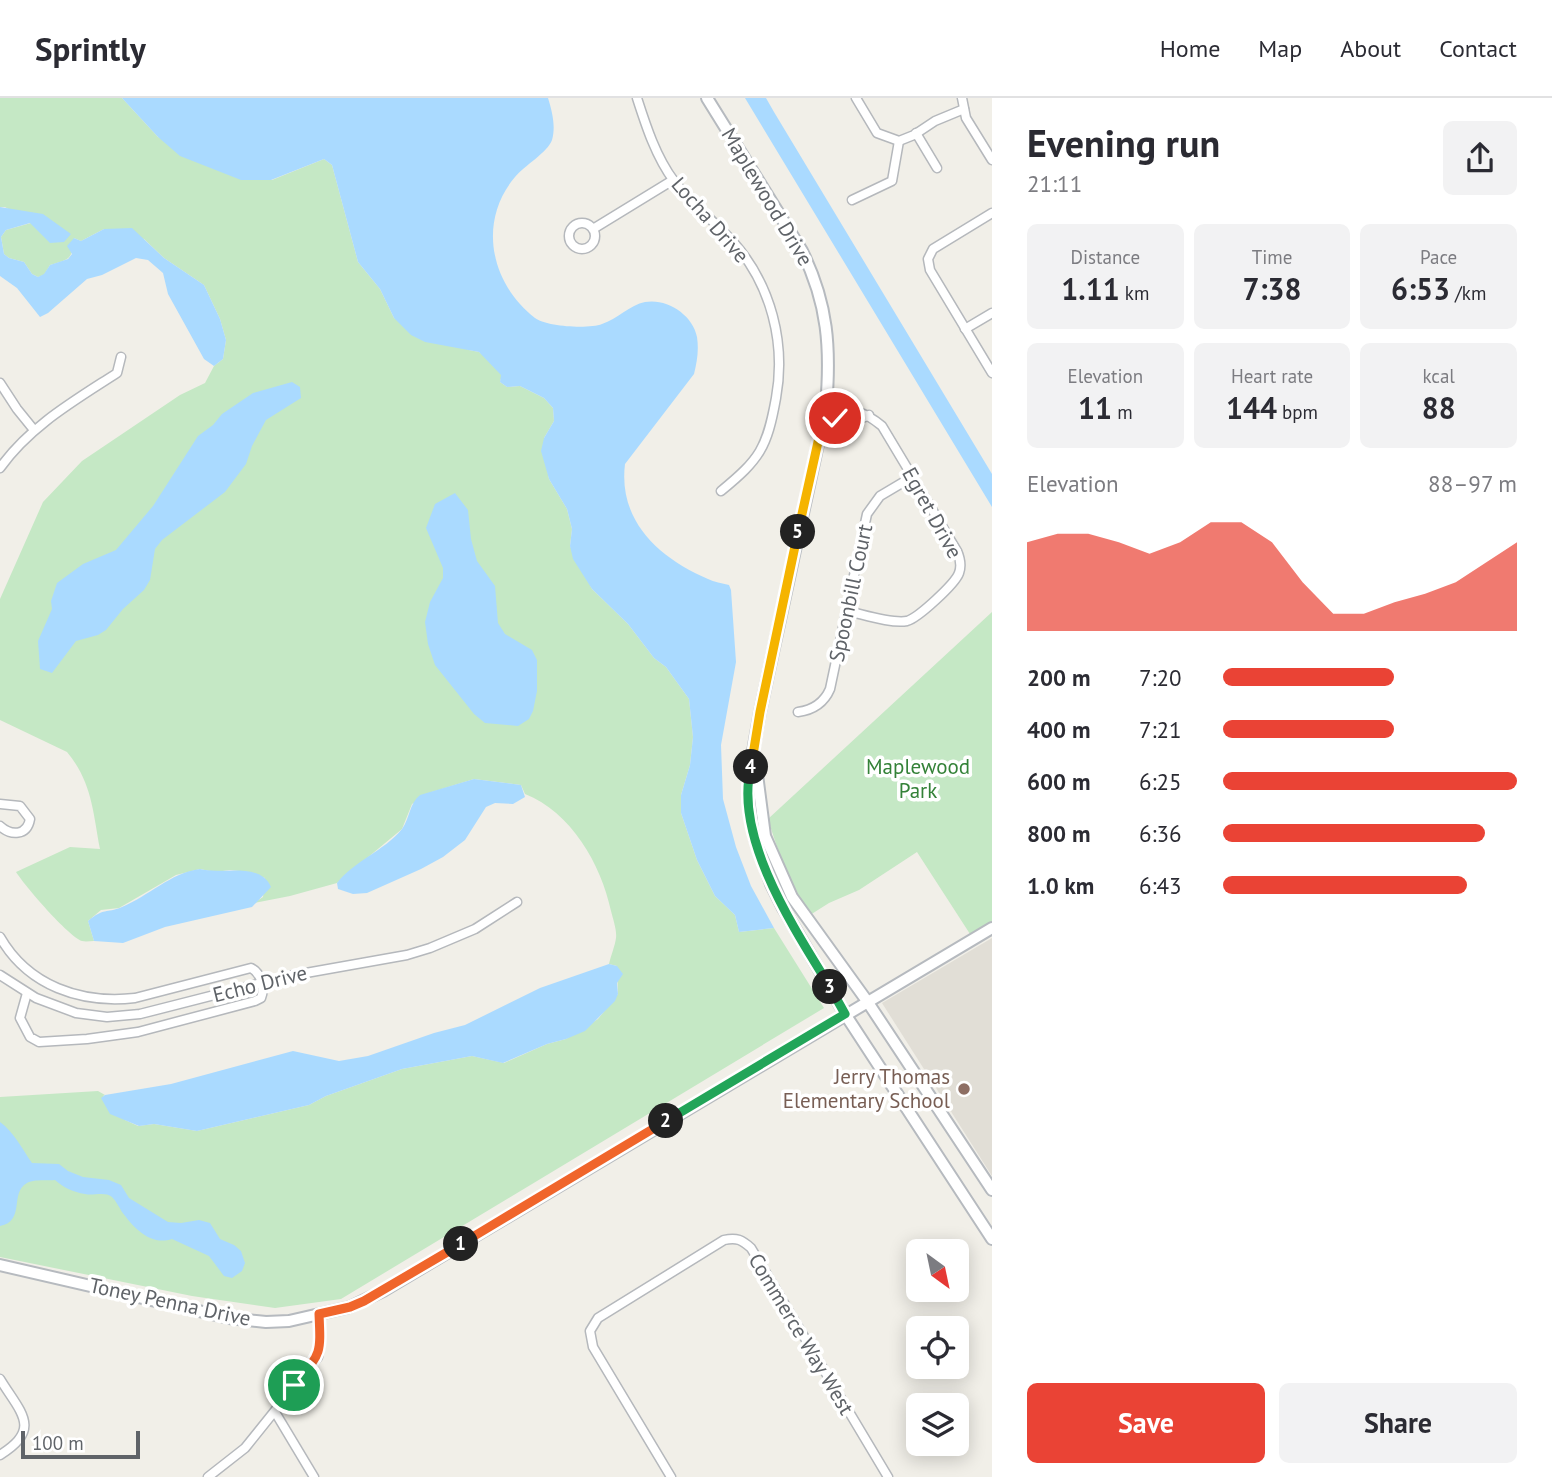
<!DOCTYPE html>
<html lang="en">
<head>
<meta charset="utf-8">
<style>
	:root { --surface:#fff; --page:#f2f2f3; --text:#2b2b33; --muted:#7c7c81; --line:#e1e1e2; --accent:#ea4335 }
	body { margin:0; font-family:"PT Sans",sans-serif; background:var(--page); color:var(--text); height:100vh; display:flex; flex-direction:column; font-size:26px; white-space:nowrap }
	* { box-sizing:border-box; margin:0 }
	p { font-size:23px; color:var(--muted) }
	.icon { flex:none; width:38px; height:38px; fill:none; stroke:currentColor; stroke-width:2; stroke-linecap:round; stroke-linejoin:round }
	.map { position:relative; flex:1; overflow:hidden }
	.details { display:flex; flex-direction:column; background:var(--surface); width:560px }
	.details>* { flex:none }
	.needle { width:46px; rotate:147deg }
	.fabs { position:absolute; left:906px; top:1141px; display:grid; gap:14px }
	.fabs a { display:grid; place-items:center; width:63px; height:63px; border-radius:10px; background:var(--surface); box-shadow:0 4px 18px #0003; font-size:35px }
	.scale { position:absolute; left:21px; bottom:18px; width:119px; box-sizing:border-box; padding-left:7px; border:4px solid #5f6368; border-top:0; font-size:19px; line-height:24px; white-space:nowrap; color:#5f6368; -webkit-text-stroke:5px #fff; paint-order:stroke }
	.pin { position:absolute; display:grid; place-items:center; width:60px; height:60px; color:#fff; margin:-30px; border:4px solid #fff; border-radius:50%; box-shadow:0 2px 7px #0007 }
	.km { position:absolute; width:35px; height:35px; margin:-18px; border-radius:50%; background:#222; color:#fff; font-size:19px; line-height:35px; text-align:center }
	.round { display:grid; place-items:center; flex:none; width:74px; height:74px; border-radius:10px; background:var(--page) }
	.overview { display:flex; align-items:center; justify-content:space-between; height:119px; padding:0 35px }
	h1 { font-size:38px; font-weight:700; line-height:52px }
	.metrics { display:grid; grid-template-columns:repeat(3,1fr); gap:10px; height:119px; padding:7px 35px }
	.metrics div { display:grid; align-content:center; border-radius:10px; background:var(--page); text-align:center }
	.metrics b { font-size:30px; font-weight:700 }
	.metrics small { font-size:19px; font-weight:400 }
	.metrics p { font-size:19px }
	.chart { height:196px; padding:14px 35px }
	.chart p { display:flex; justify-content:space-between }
	.chart svg { width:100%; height:126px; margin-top:7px; fill:var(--accent); opacity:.7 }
	.action { display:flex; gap:14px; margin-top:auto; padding:14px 35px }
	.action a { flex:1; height:80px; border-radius:10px; background:var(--accent); color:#fff; font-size:28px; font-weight:700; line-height:80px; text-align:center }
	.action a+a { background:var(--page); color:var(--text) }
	ul { padding:0 35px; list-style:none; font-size:23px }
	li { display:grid; grid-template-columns:112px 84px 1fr; align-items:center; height:52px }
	li i { height:18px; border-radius:9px; background:var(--accent) }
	header { display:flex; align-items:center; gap:42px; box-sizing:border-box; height:98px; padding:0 35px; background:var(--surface); border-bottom:2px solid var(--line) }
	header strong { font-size:33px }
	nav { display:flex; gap:38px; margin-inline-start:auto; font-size:24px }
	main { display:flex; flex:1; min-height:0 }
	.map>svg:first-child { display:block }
	.education { fill:#e1ded6 }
	.green { fill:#c5e8c5 }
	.water { fill:#aadaff }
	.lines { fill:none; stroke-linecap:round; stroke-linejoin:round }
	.street-casing { stroke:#b5b8bc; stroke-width:11 }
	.secondary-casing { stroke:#b6babf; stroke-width:14 }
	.street { stroke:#fff; stroke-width:8 }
	.secondary { stroke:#fff; stroke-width:10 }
	.split-1-casing { stroke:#fff; stroke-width:14 }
	.split-2-casing { stroke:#fff; stroke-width:14 }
	.split-3-casing { stroke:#fff; stroke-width:14 }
	.split-4-casing { stroke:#fff; stroke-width:14 }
	.split-5-casing { stroke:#fff; stroke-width:14 }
	.split-6-casing { stroke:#fff; stroke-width:14 }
	.split-1 { stroke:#f0652b; stroke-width:9 }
	.split-2 { stroke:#f0652b; stroke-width:9 }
	.split-3 { stroke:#22a559; stroke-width:9 }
	.split-4 { stroke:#22a559; stroke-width:9 }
	.split-5 { stroke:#f5b400; stroke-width:9 }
	.split-6 { stroke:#f5b400; stroke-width:9 }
	.education-dot { fill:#8d6e63; stroke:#fff; stroke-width:2.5 }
	.labels { text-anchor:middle; stroke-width:7; stroke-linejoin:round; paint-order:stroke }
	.street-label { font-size:21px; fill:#5f6368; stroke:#fff }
	.park-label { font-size:21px; fill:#348238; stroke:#fff }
	.education-label { font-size:21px; fill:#785e54; stroke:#fff; text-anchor:end }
</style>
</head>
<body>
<header>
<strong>Sprintly</strong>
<nav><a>Home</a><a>Map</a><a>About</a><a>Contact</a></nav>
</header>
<main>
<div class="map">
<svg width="992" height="1379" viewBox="0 0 992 1379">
	<rect width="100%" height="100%" fill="#f1efe8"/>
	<path class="education" d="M992,840v238l-110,-173z"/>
	<g class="green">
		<path d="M0,0h122l36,39 114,43 52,-21 8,6 26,97 22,27 14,29 75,32 10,2 7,5 16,18 -2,7 7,5 13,-1 24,12 9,10 1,13 -10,17 3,31 2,10 18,30 5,20 -2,17 22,43 36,35 26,34 12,9 23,32 4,38 -3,28 -9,30v18l16,47 18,36 20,19 4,17 35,-4 50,80 -483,291 -66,9 -83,-12 -192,-39v-160l98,-6 7,4 -2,1 22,24 13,6 16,-2 43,7 112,-26 17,-9 76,-27 70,-13 32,7 43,-19 19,-5 32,-20 20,-25 -1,-28 -8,-2c2,-9 6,-18 7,-26 1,-8 -3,-19 -5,-27 -10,-47 -40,-99 -86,-117l-4,-9 -47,-6 -42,13 -20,12 -10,25 -65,54 -47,13 -36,7 9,-6 2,-19 -17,-6 -18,-2 -15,2 -15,-3 -24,6 -57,33 -18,2 -13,11 6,20c-4,0 -8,1 -12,0 -14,-5 -57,-55 -66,-69l54,-25 30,2c-7,-37 -8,-67 -33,-97l-67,-32v-121l43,-97 39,-41 98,-66 25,-12 9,-17 9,-7 3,-19 -6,-21 -16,-34 -40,-27 -20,-19 -40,-10 -23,12 -7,-3c-2,22 -4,21 -24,27l-6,10 -6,2 -6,-3 -8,-12 -15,-4 -5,-4 -3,-17 5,-7 25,-7 33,19 -59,-35h-5z"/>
		<path d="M992,514v309l-22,13 -53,-82 -58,38 -30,13 -19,12c-19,-31 -32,-62 -42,-96z"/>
	</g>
	<g class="water">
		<path d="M122,0h426c4,13 8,28 4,42 -4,12 -28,26 -37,37 -38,45 -24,107 20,141 12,9 54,11 67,6 15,-5 28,-19 43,-22 22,-4 48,13 52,35 2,13 0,25 -3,37l-69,90c-7,57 34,94 83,115 6,3 14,4 21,6l2,5 5,72 -15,83 2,54 13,48 15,39 23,42 -35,4 -4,-17 -20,-19 -18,-36 -16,-47v-18l9,-30 3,-28 -4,-38 -23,-32 -12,-9 -26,-34 -36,-35 -19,-30 -3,-13 2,-17 -5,-20 -18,-30 -8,-28 3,-13 10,-17 -1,-13 -9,-10 -24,-12 -13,1 -7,-5 1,-7 -22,-23 -54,-10 -14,-7 -17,-17 -14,-29 -22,-27 -26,-97 -8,-6 -53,21h-30l-61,-24 -22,-19z"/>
		<path d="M745,0h21l8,14 218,362v33z"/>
		<path d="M0,109l43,7 28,20 -7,8 -14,1 -20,-20 -24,7 -5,7 3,17 5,4 15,4 8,12 6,3 6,-3 6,-9 18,-6 4,-5 -5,-8 7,-8 7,3 23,-12 28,-1 32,30 40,27 16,34 6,21 -3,19 -9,7 -10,-7 -36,-65 -5,-21 -15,-13 -12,-2 -34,17 -15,4 -39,34 -8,4 -23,-29 -17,-12z"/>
		<path d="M292,284l8,5 1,11 -35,22 -14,26 -6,18 -21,28 -63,48 -7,9 -5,31 -6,10 -21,19 -17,21 -8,5 -22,6 -24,32 -12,-4 -2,-28 14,-32 -1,-8 6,-18 26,-19 33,-14 37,-44 45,-70 15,-11 9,-11 31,-21z"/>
		<path d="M455,395l13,17 3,29 6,22 18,25 3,37 7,11 27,16 5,10v31l-4,20 -4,8 -11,7 -33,-3 -11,-9 -39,-49 -7,-21 -3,-22 5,-20 13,-24v-10l-17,-40 9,-24z"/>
		<path d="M474,681l47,6 4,12 -12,7 -18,-1 -9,4 -21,33 -22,17 -22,12 -54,24 -14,1 -15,-5 -1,-6c17,-22 47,-32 65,-54 8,-11 7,-25 18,-34z"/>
		<path d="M200,771c21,6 60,-8 71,18l-19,20 -87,20 -42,16 -29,-2 -6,-20c17,-14 17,-7 34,-14 27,-11 48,-34 78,-38z"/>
		<path d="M609,866l8,2 6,8 -6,9 1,11 -3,7 -30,30 -19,8 -19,5 -44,19 -31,-7 -70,13 -76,27 -17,9 -112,26 -43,-7 -15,2 -29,-12 -9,-16 4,-3 66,-11 122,-33 46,10 29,-5 66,-23 31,-8 75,-37z"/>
		<path d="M0,1024c14,10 22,27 32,41l27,1 9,7 15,6 26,3 12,5 8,13 39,24 13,1 18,-3 11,3 10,16 14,6 7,6 4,12 -3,8 -10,7 -8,-2 -15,-20 -37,-17c-22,7 -38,-11 -50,-27 -3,-5 -6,-11 -10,-15 -7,-6 -19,-1 -27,-3 -12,-2 -21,-6 -30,-14 -8,1 -21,-1 -28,3 -18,10 -1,38 -27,43z"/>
	</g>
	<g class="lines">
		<defs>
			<g id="street">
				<path d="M637,0c9,28 19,59 37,83 18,23 41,41 60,62 37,42 52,100 42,155 -9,50 -16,61 -55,93"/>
				<path d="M856,0l21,35 22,8 15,-6 21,-14 29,-12"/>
				<path d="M962,0l4,20 26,42"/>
				<path d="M916,35l21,35"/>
				<path d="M852,102l40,-19 7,-40"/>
				<path d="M992,115l-59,36 -5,10 2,11 62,103"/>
				<circle cx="582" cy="138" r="13"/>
				<path d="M593,131l80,-49"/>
				<path d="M965,231l27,-16"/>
				<path d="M0,285l17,26 17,21"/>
				<path d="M826,309c24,2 37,3 56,19l75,125c3,7 5,14 2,22 -4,11 -41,45 -52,48 -16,3 -45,-7 -60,-10"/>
				<path d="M824,317c17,5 29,9 45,0"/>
				<path d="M0,370c30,-42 74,-67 117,-95l4,-16"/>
				<path d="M798,614c15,-2 26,-9 32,-23l37,-175 13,-18 32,-19"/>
				<path d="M0,706l20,2 10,13c-3,17 -19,17 -30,7"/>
				<path d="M0,839c28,49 81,67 135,61l116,-30c10,5 14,20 10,30l-6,3 -117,31 -51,7 -48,3 -9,-5 -10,-19 7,-25"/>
				<path d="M0,877l36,23 40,15 31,4 33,-3 149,-38 118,-21 23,-7 45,-19 42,-27"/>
				<path d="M0,1281c20,33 43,50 0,76"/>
				<path d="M275,1314l39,65"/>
				<path d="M208,1379l37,-29 73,-91 2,-10 -1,-33"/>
				<path d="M671,1379l-78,-130 -3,-16 8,-13 126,-78c13,-3 18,0 27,8l137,229"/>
			</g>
			<g id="secondary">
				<path d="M707,0l95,153c26,53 29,97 24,156l-66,305 -11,62v23l6,42 16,45 12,24 62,106 147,225"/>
				<path d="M755,661l10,77 27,61 75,104 125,189"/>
				<path d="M0,1167l229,53 37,4 23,-1 61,-14 33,-16 609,-363"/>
			</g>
		</defs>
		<use href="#street" class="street-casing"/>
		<use href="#secondary" class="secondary-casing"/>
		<use href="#street" class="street"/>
		<use href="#secondary" class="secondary"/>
	</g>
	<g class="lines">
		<defs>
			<path id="split-1" d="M294,1287c27,-32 27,-29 25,-71l31,-7 14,-6 97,-57"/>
			<path id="split-2" d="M461,1146l205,-123"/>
			<path id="split-3" d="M666,1023l179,-107 -15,-27"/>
			<path id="split-4" d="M751,669c-18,70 44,163 79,220"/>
			<path id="split-5" d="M751,669l9,-55 38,-180"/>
			<path id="split-6" d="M798,434l26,-117 11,3"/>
		</defs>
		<use href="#split-1" class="split-1-casing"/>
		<use href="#split-2" class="split-2-casing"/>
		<use href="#split-3" class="split-3-casing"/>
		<use href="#split-4" class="split-4-casing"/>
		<use href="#split-5" class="split-5-casing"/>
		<use href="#split-6" class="split-6-casing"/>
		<use href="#split-1" class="split-1"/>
		<use href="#split-2" class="split-2"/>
		<use href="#split-3" class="split-3"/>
		<use href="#split-4" class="split-4"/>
		<use href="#split-5" class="split-5"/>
		<use href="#split-6" class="split-6"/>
	</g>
	<circle class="education-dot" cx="964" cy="991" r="7"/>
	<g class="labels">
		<g class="street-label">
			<text transform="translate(767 99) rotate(59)" y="7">Maplewood Drive</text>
			<text transform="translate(710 122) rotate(49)" y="7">Locha Drive</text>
			<text transform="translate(932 415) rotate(61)" y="7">Egret Drive</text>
			<text transform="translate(851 495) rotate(-78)" y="7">Spoonbill Court</text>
			<text transform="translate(260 886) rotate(-14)" y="7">Echo Drive</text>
			<text transform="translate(170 1204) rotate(12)" y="7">Toney Penna Drive</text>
			<text transform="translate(801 1236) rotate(59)" y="7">Commerce Way West</text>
		</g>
		<g class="park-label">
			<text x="918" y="676">Maplewood<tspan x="918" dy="24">Park</tspan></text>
		</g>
		<g class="education-label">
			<text x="950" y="986">Jerry Thomas<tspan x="950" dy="24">Elementary School</tspan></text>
		</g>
	</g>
</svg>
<div class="fabs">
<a><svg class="needle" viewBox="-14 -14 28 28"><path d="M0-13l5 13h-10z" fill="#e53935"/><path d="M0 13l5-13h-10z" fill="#7c7c81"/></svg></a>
<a><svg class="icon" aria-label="locate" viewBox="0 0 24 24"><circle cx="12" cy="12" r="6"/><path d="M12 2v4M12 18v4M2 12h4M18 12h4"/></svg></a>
<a><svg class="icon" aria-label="layers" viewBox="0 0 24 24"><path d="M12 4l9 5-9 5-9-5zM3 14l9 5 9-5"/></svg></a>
</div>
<div class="scale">100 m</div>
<div class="pin" style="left:294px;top:1287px;background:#1e9e55"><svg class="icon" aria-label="arrive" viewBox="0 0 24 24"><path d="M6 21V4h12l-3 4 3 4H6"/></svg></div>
<div class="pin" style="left:835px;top:320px;background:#d93025"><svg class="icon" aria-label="check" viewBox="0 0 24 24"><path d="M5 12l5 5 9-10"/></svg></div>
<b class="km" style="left:461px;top:1146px">1</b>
<b class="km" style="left:666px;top:1023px">2</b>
<b class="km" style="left:830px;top:889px">3</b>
<b class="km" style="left:751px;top:669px">4</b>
<b class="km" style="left:798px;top:434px">5</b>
</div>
<section class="details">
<div class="overview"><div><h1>Evening run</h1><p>21:11</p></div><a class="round"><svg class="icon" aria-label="share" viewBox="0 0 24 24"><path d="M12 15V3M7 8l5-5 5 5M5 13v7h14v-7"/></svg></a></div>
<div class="metrics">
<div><p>Distance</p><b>1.11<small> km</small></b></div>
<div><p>Time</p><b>7:38</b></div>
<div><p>Pace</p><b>6:53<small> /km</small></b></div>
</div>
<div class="metrics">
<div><p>Elevation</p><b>11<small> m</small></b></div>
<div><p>Heart rate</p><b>144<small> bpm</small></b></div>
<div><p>kcal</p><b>88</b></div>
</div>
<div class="chart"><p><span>Elevation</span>88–97 m</p>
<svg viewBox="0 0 160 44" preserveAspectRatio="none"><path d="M0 44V13L10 10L20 10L30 13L40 17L50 13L60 6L70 6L80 13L90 27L100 38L110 38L120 34L130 31L140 27L150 20L160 13V44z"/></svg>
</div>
<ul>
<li><b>200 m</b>7:20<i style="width:58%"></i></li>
<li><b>400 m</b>7:21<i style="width:58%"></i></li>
<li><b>600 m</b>6:25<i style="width:100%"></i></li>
<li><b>800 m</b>6:36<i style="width:89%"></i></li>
<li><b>1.0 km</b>6:43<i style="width:83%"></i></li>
</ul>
<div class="action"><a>Save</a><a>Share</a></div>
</section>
</main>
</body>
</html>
